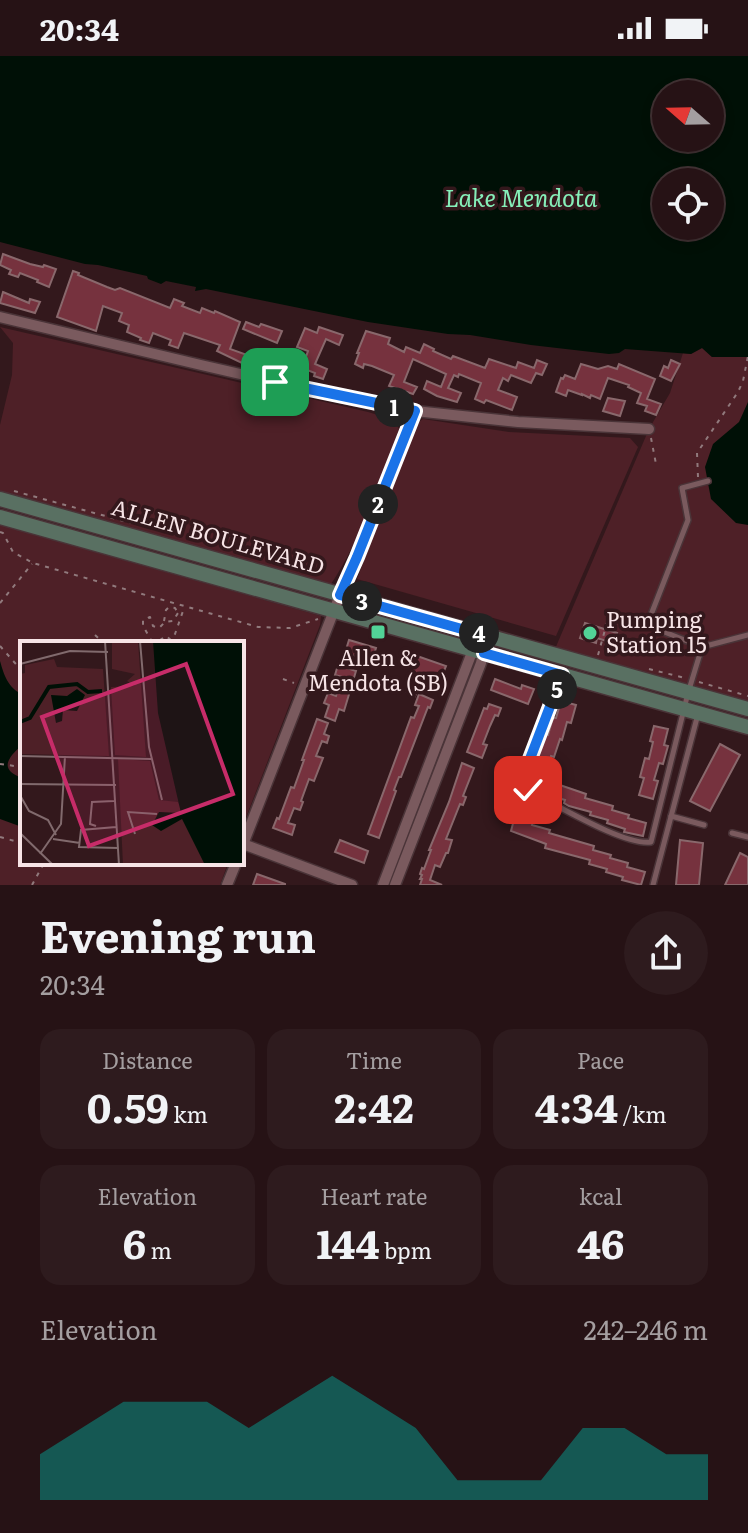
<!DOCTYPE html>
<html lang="en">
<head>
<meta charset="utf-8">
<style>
	:root { --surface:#261215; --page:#2e1b1e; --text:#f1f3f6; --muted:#a49ea0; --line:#423234; --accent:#0f766e }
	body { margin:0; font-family:Literata,serif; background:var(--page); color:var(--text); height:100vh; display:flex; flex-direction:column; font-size:30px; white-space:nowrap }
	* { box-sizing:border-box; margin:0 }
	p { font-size:26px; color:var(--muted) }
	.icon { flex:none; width:44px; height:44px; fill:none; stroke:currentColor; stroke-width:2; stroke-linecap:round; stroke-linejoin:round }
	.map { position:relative; height:829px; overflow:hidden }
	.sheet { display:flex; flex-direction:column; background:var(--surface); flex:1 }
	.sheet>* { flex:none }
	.needle { width:52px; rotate:290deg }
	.controls { position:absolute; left:652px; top:24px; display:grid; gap:16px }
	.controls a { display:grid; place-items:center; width:72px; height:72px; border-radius:50%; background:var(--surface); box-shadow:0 4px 12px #0003,0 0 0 2px var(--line); font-size:40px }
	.pin { position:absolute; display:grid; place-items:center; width:68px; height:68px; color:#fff; margin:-34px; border-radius:16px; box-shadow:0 4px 12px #0006 }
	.km { position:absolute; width:40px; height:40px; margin:-20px; border-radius:50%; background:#222; color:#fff; font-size:22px; line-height:40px; text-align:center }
	.round { display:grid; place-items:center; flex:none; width:84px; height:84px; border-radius:42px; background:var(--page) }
	.head { display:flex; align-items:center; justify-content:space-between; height:136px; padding:0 40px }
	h1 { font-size:44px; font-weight:700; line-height:60px }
	.figures { display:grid; grid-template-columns:repeat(3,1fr); gap:12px; height:136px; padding:8px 40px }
	.figures div { display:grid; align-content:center; border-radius:20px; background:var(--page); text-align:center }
	.figures b { font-size:40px; font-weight:700 }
	.figures small { font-size:22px; font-weight:400 }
	.figures p { font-size:22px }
	.chart { height:224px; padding:16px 40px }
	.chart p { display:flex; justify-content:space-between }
	.chart svg { width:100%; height:144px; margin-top:8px; fill:var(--accent); opacity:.7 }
	.status { display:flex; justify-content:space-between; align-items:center; height:56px; padding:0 40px; background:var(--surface); direction:ltr }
	.status svg { height:22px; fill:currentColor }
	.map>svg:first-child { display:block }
	.green { fill:#4e2027 }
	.water { fill:#001006; fill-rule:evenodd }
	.building { fill:#76323e; stroke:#89686c; stroke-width:2 }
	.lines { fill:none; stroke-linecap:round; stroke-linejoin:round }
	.lane-casing { stroke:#4a3438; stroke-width:8 }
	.street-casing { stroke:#4a3438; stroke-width:13 }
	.secondary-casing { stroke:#4a3438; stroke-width:17 }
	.path { stroke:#917a7d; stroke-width:2; stroke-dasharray:4 6; stroke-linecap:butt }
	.lane { stroke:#7a5a5e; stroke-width:5 }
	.street { stroke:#7a5a5e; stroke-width:10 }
	.secondary { stroke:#597062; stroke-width:14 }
	.route-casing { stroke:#fff; stroke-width:16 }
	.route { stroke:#1a73e8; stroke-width:10 }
	.poi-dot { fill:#52d397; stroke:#33181c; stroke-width:3 }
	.labels { text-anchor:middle; stroke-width:7; stroke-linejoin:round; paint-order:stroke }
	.street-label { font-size:22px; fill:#f7e4e6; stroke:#33181c }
	.poi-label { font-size:22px; fill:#f7e4e6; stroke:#33181c; text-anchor:start }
	.water-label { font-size:24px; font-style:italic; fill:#86efb9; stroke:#33181c }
	.inset-river { fill:none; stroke:#001006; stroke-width:4 }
	.inset-road { fill:none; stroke:#816a6d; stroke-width:2 }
	.view { fill:#c72c69; fill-opacity:0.15; stroke:#c72c69; stroke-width:4 }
	.inset-edge { fill:none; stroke:#f7e4e6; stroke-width:4 }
</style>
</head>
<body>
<div class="status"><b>20:34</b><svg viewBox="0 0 49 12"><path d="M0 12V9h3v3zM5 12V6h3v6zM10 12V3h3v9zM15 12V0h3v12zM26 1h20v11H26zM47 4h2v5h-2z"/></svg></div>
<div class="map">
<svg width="748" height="829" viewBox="0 0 748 829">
	<rect width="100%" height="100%" fill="#33181c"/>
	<g class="green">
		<path d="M0,271l368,85 26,8 5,9c-20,52 -37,109 -68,155l-331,-93v-66l12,-50 1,-32z"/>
		<path d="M702,292l10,9h36v347l-193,-55 94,-220 21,-36 13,-40 8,1z"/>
		<path d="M423,363l86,13 121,6 8,9 -82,189 -199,-57 59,-155z"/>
		<path d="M0,469l321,91 -1,9 -78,203v-185h-220v220h206l-8,22h-220z"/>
	</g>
	<g class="water">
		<path d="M0,0h748v301h-36l-10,-9 -11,6 -66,-5 -6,4 -10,1 -78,-9 -61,-10 -22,-1 -80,-12 -162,-33 -11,2 1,-4 -30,-6 -5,3 -13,-5 -1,-3 -49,-11 -13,-1 -85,-22zM710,38v44h-44v-44zM710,126v44h-44v-44z"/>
		<path d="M748,346v123l-12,-2 -25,-24 -6,-32 8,-23 26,-22z"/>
		<path d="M0,605c4,14 8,27 22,33v51c-16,14 -22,25 0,33v49l-22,-8z"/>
	</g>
	<g class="building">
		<path d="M3,198l27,10 13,3 1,-2 12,4 -7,18 -12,-5 1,-2 -18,-7 -2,4 -9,-3 2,-4 -11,-5z"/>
		<path d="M73,215l6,2 -1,2 29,12 8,3 5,-2 50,20 4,-9 10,4 -2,3 18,7 2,-5 12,5 1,-2 25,11 -10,27 20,7 -4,9 -29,-14 3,-6 -36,-12 -6,15 -9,-3 2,-5 -18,-7 -4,10 -9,-3 1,-2 -14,-6 2,-7 -10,-4 3,-8 -19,-7 -7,25 -39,-14z"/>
		<path d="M3,236l26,11 1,-4 10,3 -5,11 -35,-10z"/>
		<path d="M246,266l13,5 2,-3 21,7 -5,12 -34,-14z"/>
		<path d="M319,271l24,8 -4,10 -13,-6 -11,25 12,5 -4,10 -9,-3 1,-3 -13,-5 6,-17 -11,-4 8,-19 12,5z"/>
		<path d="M366,275l24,7 -2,6 16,8 2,-5 14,6 4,-9 10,5 -1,2 18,8 2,-3 32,12 4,-9 27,9 2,-6 16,6 3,-8 10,4 -5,11 -6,-2 -5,10 -20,-8 -3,6 -5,-3 -5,12 19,7 -5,13 -26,-10 -2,3 -9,-4 6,-16 -22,-9 -1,3 -4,-2 -6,13 13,5 -4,9 -20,-6 -13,-7 3,-8 14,6 5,-13 -33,-15 -9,23 13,5 -4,7 -24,-8 5,-11 -22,-9 -8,-2 -1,4 -8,-4 4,-11h-2z"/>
		<path d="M262,296l16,7 1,-1 12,5 1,-3 10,4 -5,11 -14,-6 -1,3 -14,-6 -1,2 -10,-4z"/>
		<path d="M671,304l9,4 -9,17 -11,-5 4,-10 4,2z"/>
		<path d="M581,308l17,5 10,-3 9,3 2,-5 36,15 -8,20 14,5 -5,11 -11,-4 2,-5 -10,-3 4,-10 -13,-6 1,-2 -21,-7 -8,21 -9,-4 -1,3 -8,-4v1l-14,-5 -2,6 -10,-4 5,-14 2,1 2,-4 10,4z"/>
		<path d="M608,342l17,3 -5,15 -17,-5z"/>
		<path d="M585,567l32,10 -4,10 -16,-5 -1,5 -16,-5z"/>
		<path d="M349,584l27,8 -4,13 -27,-8z"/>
		<path d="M417,600l29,10 -7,17 -17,-6 -7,19 -8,-4 7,-18 -3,-1z"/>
		<path d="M338,609l18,6 -12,40 -5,-2 -4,12 -10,-4 4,-12 -5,-2 4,-10 8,3 6,-19 -7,-2z"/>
		<path d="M495,623l26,10 1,-4 12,4 -6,15 -37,-14z"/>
		<path d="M419,638l14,6 -3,8 -2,-1 -27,70h-2l-5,13 2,1 -17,47 -11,-4 43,-117 3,1 5,-12 -4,-1z"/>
		<path d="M561,645l15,4 -5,18 -4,-1 -5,18 -2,-1 -6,18 -3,-1 -5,18 -14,-4 13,-36 3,1 5,-17h3z"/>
		<path d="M489,648l12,4 -3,8 -3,-1 -5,11 -7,18 4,1 -5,13 -15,-6 17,-44 3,1z"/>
		<path d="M317,663l11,4 -4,11 5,2 -2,7 -5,-2 -6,15 7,2 -9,23 -5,-2 -8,22 2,1 -3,8 -6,-2 -6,15 7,2 -3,10 -19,-7 4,-10 2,1 12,-32 3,1 10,-28h-2z"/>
		<path d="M654,670l14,3 -4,16 4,1 -5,18 -4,-1 -5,17 4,1 -5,18 -14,-4 5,-17 -4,-1 5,-19 4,1 4,-17 -3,-1z"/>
		<path d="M720,688l20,11 -30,56 -20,-10z"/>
		<path d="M462,707l12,5 -11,28 3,1 -3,8 -3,-1 -14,35 6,1 -4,13h-2l-6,14 -5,-2 -5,15 12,5h-22l2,-6h-2l2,-4 -2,-1 2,-6 2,1 7,-19h-2l20,-48z"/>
		<path d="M551,726l35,12 -1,4 28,8 -1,4 17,5 -1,3 18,5 -3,13 -19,-4 1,-3 -18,-6 1,-3 -18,-5 1,-3 -22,-6 -5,-3 1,-3 -18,-5z"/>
		<path d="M515,760l18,5 -1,4 18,5 -1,3 45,13 -1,4 18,5 -1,3 18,5 -1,4 18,5 -4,13 -19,-5 1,-3 -17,-5 1,-3 -18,-5 1,-4 -45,-12 1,-4 -35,-13z"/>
		<path d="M340,784l28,11 -4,12 -29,-11z"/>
		<path d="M680,784l23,3 -4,42h-23z"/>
		<path d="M740,797l8,4v28h-23z"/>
		<path d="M257,818l28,10v1h-32z"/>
	</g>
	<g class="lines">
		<defs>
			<g id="lane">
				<path d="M708,425l-26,7 6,32 -41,105 55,22 46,-12"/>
				<path d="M634,564l13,5"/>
				<path d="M561,620l-36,96c0,9 1,15 7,21 27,13 93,53 119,49l37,-149 14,-46"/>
				<path d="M671,760l33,9"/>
				<path d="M732,777l16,4"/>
				<path d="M653,829l45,-171"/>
			</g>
			<g id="street">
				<path d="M0,261l201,48 149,34 65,12 103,11 131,7"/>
				<path d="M243,788l109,41"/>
				<path d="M242,791l98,-252 17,-38 58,-146"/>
				<path d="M227,829l9,-22"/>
				<path d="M383,829l96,-251"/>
				<path d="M395,829l86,-222 6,-27"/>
			</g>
			<g id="secondary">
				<path d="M0,443l748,210"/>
				<path d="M0,461l748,210"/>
			</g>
		</defs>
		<use href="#lane" class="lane-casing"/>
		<use href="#street" class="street-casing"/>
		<use href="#secondary" class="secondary-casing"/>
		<g class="path">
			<path d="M651,382l5,26"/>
			<path d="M698,421l-1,-24 41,-61 5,-11 5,-25"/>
			<path d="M14,435l117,32"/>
			<path d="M0,476l3,1 10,19 20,11 225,64 32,1 28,-9"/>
			<path d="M0,547l32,-39"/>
			<path d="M164,565l2,-11 3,-3 6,1 3,5"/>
			<path d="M95,579l9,8"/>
			<path d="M171,584l-5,-4 -6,4h-9l-8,-14v-6l7,-3 3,9 6,2 6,-6 8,-1 5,-8 5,-2"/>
			<path d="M169,587l6,-9 8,-23"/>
			<path d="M0,590l22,25"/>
			<path d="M598,599l10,-36 8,-7"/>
			<path d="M649,613l36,9"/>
			<path d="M283,623l11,4"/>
			<path d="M699,626l49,14"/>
			<path d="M0,708l22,3"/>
			<path d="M0,781l22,6"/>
			<path d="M32,829l12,-22"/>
		</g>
		<use href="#lane" class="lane"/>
		<use href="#street" class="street"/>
		<use href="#secondary" class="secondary"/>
	</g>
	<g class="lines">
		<defs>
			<path id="route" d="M275,326l140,29 -58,146 -17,38 147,41 -3,17 78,22 -37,97v9l3,9"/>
		</defs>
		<use href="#route" class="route-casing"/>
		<use href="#route" class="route"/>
	</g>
	<g class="poi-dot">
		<rect x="370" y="568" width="16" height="16" rx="4"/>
		<circle cx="590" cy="577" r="8"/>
	</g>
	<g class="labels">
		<g class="street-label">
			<text transform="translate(218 481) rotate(16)" y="8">ALLEN BOULEVARD</text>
		</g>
		<g class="poi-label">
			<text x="606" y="572">Pumping<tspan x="606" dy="25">Station 15</tspan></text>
			<text x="378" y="610" text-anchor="middle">Allen &amp;<tspan x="378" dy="25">Mendota (SB)</tspan></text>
		</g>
		<g class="water-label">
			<text x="521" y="151">Lake Mendota</text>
		</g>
	</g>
	<g transform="translate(20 585)">
		<rect width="224" height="224" fill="#33181c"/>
		<path d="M92,0h26l8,116 -31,-2 -4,-68 24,-1 -8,-5 8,-7 -23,-5zM34,18l3,8 46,2 6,87 -89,-2v-80l5,-1v-8zM98,118l32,2 9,39 19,2 27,63h-82z" fill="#4e2027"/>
		<path d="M133,0h91v224h-39l-23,-46 -21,12 -9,-6 7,-13 22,1 -23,-100zM57,48l8,6 -8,16 -14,-1 -1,11 -6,2 -5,-28 16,1z" fill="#001006"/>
		<path class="inset-river" d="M0,81l10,-4 19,-31 28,-3 11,8 14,-1"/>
		<path class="inset-road" d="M85,0l14,224M120,0l9,106 13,53M0,23l50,-13 38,1M0,115l131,3M0,143l96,1M1,156l8,14 19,9 8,15M76,185l-6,-2 2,-22 22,-1M96,186l-35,3 -2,17 39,1M0,192l33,32M115,193l-7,-22 29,2M33,198l27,4M20,213l21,-30 4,-68"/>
		<path class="view" d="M166,23l47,130 -144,52 -47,-129z"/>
		<rect width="224" height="224" class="inset-edge"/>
	</g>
</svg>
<div class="controls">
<a><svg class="needle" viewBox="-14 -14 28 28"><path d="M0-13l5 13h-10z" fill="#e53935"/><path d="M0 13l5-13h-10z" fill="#a49ea0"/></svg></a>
<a><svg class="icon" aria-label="locate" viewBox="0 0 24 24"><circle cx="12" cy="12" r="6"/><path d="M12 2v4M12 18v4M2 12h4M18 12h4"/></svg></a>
</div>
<div class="pin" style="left:275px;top:326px;background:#1e9e55"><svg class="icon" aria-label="arrive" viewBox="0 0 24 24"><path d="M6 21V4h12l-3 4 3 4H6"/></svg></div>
<div class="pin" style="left:528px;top:734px;background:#d93025"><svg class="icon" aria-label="check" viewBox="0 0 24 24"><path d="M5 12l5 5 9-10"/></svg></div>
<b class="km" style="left:394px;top:351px">1</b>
<b class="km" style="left:378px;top:448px">2</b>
<b class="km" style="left:362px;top:545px">3</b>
<b class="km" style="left:479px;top:577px">4</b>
<b class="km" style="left:557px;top:633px">5</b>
</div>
<section class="sheet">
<div class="head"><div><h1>Evening run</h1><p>20:34</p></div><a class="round"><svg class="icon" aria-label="share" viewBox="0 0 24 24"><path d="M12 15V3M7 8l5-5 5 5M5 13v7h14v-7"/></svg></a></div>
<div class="figures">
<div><p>Distance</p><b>0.59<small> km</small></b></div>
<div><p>Time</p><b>2:42</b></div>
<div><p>Pace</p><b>4:34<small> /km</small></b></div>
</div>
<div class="figures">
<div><p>Elevation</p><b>6<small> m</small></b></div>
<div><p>Heart rate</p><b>144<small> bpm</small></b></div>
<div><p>kcal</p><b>46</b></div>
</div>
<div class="chart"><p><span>Elevation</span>242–246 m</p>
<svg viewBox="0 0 160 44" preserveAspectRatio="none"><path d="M0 44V30L10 22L20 14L30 14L40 14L50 22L60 14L70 6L80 14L90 22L100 38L110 38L120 38L130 22L140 22L150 30L160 30V44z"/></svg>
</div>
</section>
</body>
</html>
